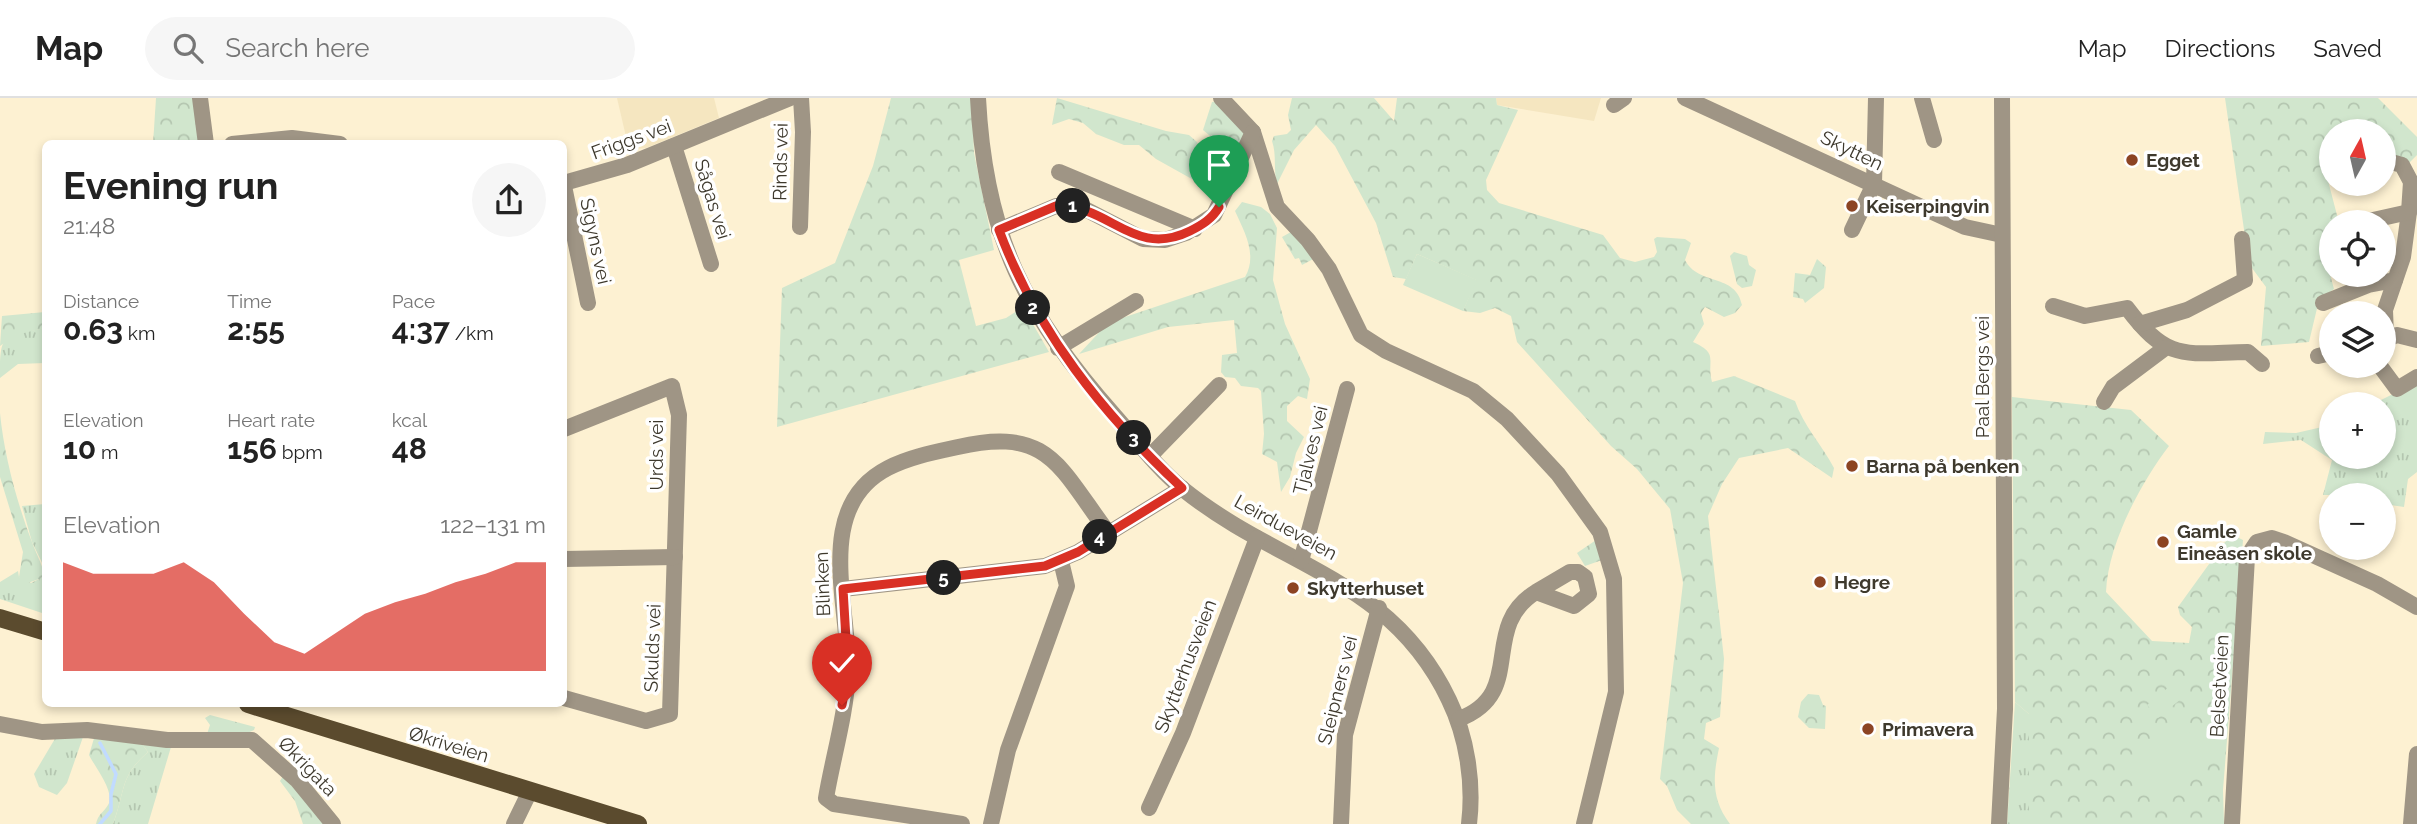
<!DOCTYPE html>
<html lang="en">
<head>
<meta charset="utf-8">
<style>
	:root { --surface:#fff; --page:#f6f6f6; --text:#222; --muted:#767676; --line:#e0e0e0; --accent:#d93025 }
	body { margin:0; font-family:Raleway,sans-serif; background:var(--page); color:var(--text); height:100vh; display:flex; flex-direction:column; font-size:26px; white-space:nowrap }
	* { box-sizing:border-box; margin:0 }
	p { font-size:23px; color:var(--muted) }
	.icon { flex:none; width:38px; height:38px; fill:none; stroke:currentColor; stroke-width:2; stroke-linecap:round; stroke-linejoin:round }
	.map { position:relative; flex:1; overflow:hidden }
	.details { position:absolute; left:42px; top:42px; width:525px; height:567px; display:flex; flex-direction:column; background:var(--surface); border-radius:10px; box-shadow:0 4px 10px #0003 }
	.details>* { flex:none }
	.needle { width:46px; rotate:8deg }
	.fabs { position:absolute; left:2319px; top:21px; display:grid; gap:14px }
	.fabs a { display:grid; place-items:center; width:77px; height:77px; border-radius:50%; background:var(--surface); box-shadow:0 4px 10px #0003; font-size:35px }
	.pin { position:absolute; display:grid; place-items:center; width:60px; height:60px; color:#fff; margin:-72px -30px; border-radius:50% 50% 50% 0; rotate:-45deg; box-shadow:0 0 7px #0007 }
	.pin .icon { rotate:45deg }
	.km { position:absolute; width:35px; height:35px; margin:-18px; border-radius:50%; background:#222; color:#fff; font-size:19px; line-height:35px; text-align:center }
	.round { display:grid; place-items:center; flex:none; width:74px; height:74px; border-radius:37px; background:var(--page) }
	.headline { display:flex; align-items:center; justify-content:space-between; height:119px; padding:0 21px }
	h1 { font-size:38px; font-weight:700; line-height:52px }
	.figures { display:grid; grid-template-columns:repeat(3,1fr); gap:10px; height:119px; padding:7px 21px }
	.figures div { display:grid; align-content:center }
	.figures b { font-size:30px; font-weight:700 }
	.figures small { font-size:19px; font-weight:400 }
	.figures p { font-size:19px }
	.chart { height:196px; padding:14px 21px }
	.chart p { display:flex; justify-content:space-between }
	.chart svg { width:100%; height:126px; margin-top:7px; fill:var(--accent); opacity:.7 }
	header { display:flex; align-items:center; gap:42px; box-sizing:border-box; height:98px; padding:0 35px; background:var(--surface); border-bottom:2px solid var(--line) }
	header strong { font-size:33px }
	nav { display:flex; gap:38px; margin-inline-start:auto; font-size:24px }
	.search { width:490px; height:63px; background:var(--page); display:flex; align-items:center; gap:18px; box-sizing:border-box; padding:0 24px; border-radius:38px; color:var(--muted); font-size:26px }
	.map>svg:first-child { display:block }
	.built { fill:#f5e6c0 }
	.grass { fill:url(#grass-tufts) }
	.forest { fill:url(#forest-crowns) }
	.garden { fill:#d1e6cd }
	.lines { fill:none; stroke-linecap:round; stroke-linejoin:round }
	.stream { stroke:#c1dbff; stroke-width:3.5 }
	.minor { stroke:#9f9585; stroke-width:16 }
	.major { stroke:#5b4b2e; stroke-width:18 }
	.route-casing { stroke:#fff; stroke-width:14 }
	.route { stroke:#d93025; stroke-width:9 }
	.poi-dot { fill:#8c4423; stroke:#fff; stroke-width:2.5 }
	.labels { text-anchor:middle; stroke-width:7; stroke-linejoin:round; paint-order:stroke }
	.street-label { font-size:19px; fill:#3e392d; stroke:#fff }
	.poi-label { font-size:19px; font-weight:bold; fill:#3e392d; stroke:#fff; text-anchor:start }
</style>
</head>
<body>
<header>
<strong>Map</strong>
<div class="search"><svg class="icon" aria-label="search" viewBox="0 0 24 24"><circle cx="10" cy="10" r="6"/><path d="M15 15l6 6"/></svg>Search here</div>
<nav><a>Map</a><a>Directions</a><a>Saved</a></nav>
</header>
<div class="map">
<svg width="2417" height="726" viewBox="0 0 2417 726">
	<defs>
		<pattern id="grass-tufts" width="24" height="20" patternUnits="userSpaceOnUse" patternTransform="scale(1.75)"><rect width="24" height="20" fill="#d1e6cd"/><path d="M3 7l-1-3M5 7V3M7 7l1-3M15 17l-1-3M17 17v-4M19 17l1-3" fill="none" stroke="#b4c6b0"/></pattern>
		<pattern id="forest-crowns" width="20" height="18" patternUnits="userSpaceOnUse" patternTransform="scale(1.75)"><rect width="20" height="18" fill="#d1e6cd"/><path d="M2 6a3 3 0 1 1 6 0M12 15a3 3 0 1 1 6 0" fill="none" stroke="#b4c6b0"/></pattern>
	</defs>
	<rect width="100%" height="100%" fill="#fdf1d2"/>
	<g class="built">
		<path d="M617,0h97l5,20 -73,30 -9,1 -10,-8z"/>
		<path d="M1496,0h105l-7,23 -97,-16z"/>
	</g>
	<g class="grass">
		<path d="M45,230v35l-27,1 -18,14c0,-46 2,-41 45,-50z"/>
		<path d="M2417,284v90l-9,7 -4,28 -20,-3v-9h-61l9,-35 -31,-20 -38,4 2,-12 31,1 35,-8v32h53v-53h-11z"/>
		<path d="M45,406v65l-13,-27 -10,-36z"/>
		<path d="M18,473l1,6 12,6 8,-4 5,6 1,29 -45,-15v-17z"/>
		<path d="M2015,604l14,12v110h-22z"/>
		<path d="M210,617l45,12 -1,3 -13,6 -34,-2 3,-9 -5,-7z"/>
		<path d="M56,639h27l-16,46 -10,12 -18,-8 -5,-13z"/>
		<path d="M140,643l31,6 -23,77h-35c13,-34 6,-47 35,-72z"/>
	</g>
	<g class="forest">
		<path d="M156,0h37l6,45 -46,1z"/>
		<path d="M891,0h81l2,55 20,97 -35,10 17,66 30,-8 17,-11 26,45 -272,75 5,-139 53,-25 38,-97z"/>
		<path d="M1057,0l109,33 23,4 8,7 10,24 -3,15 -5,2 -43,-24 -17,-14h-15l-28,-11 -13,-11 -14,-4 -17,6z"/>
		<path d="M1292,0h82l20,23 3,-23h99l1,7 21,5 -32,70 1,10 12,13 104,32 17,23 15,4 19,-5 3,-5 -3,-13 3,-2 28,2 6,4 -6,17c13,26 51,13 57,45l-7,8 -11,4 -19,-10 -4,6 3,11 -11,18c27,12 13,18 19,40l22,-6 61,25c8,24 27,44 39,67l-2,10 -44,-30 -49,10 -17,26 -14,32 16,143 -4,58 -14,6 -2,16 15,9c-6,29 -8,51 11,76h-39l-14,-14 -10,-24 -7,-7 23,-196 -13,-74 -33,-40 -26,-23 -94,-104 -6,-26 -16,-8 -15,5 -17,-2 13,-31 -59,-26 -11,25 -13,-2 -17,-54 -41,-77 -19,-21 -22,25 -17,34c-4,-16 0,-28 -5,-43l2,-5 13,-2 4,-4 -3,-15z"/>
		<path d="M2225,0h153l39,39v18l-9,9 -24,-14v-19h-53v34l-5,8 12,46 -1,3h-6v17l-6,17 9,33 -15,11 -10,42 -48,4 5,-59 -17,-23z"/>
		<path d="M1220,3l28,33 -14,22 -31,-26 9,-28z"/>
		<path d="M1242,104l19,5 9,7 7,14 -4,52 12,44 25,55 -3,20 -9,-3 -11,10v15l17,16 -8,16 -6,24 -9,15 -4,-30 -15,-8 2,-20 -3,-43 -3,-3 -17,-2 -6,-8 -10,-1 -4,-5 1,-17 15,-2 -3,-33 -66,7 -89,27 27,-29 16,-7 123,-41c13,-22 -1,-46 -10,-66z"/>
		<path d="M1291,134l26,25 -15,8 -3,-7 -4,1 -13,-22z"/>
		<path d="M1734,154l13,4 2,9 7,5 -4,16 -10,2 -5,-4 -7,-28z"/>
		<path d="M1817,161l9,8 -2,21 -19,15 -2,-4 -10,-2 2,-24 15,2z"/>
		<path d="M45,214v16l-30,7 -15,11 2,-30z"/>
		<path d="M2012,299l119,13 38,36c-29,38 -61,98 -63,146l46,49 37,2 3,-16 -12,-12 -2,-8 47,-65 8,-7 10,5 -20,250 1,34h-195v-110l-14,-12z"/>
		<path d="M0,315c4,42 17,90 32,129 9,24 14,26 13,53l-6,-16 -14,5 -6,-7 4,-25 -23,-75z"/>
		<path d="M1599,440l6,21 -20,7 -8,-13z"/>
		<path d="M1808,596l11,1 4,10 3,1 -1,23 -16,-1 -11,-11 3,-15z"/>
		<path d="M95,637l45,6 8,11c-29,25 -22,38 -35,72h-17c2,-10 7,-11 12,-19 8,-12 -13,-38 -19,-50z"/>
		<path d="M283,678l44,48h-24l-8,-23 -15,-20z"/>
	</g>
	<g class="garden">
		<path d="M1417,156l60,26 -14,31 -60,-26z"/>
		<path d="M2170,588l11,13 -23,19 -11,-13z"/>
		<path d="M2179,622l28,33 -52,45 -28,-33z"/>
	</g>
	<g class="lines">
		<path class="stream" d="M100,726l11,-13v-17l5,-20 -16,-31"/>
		<g class="minor">
			<path d="M200,0l6,46"/>
			<path d="M978,0c7,138 47,216 137,318 22,25 43,53 69,74 96,77 207,88 265,210 18,37 25,83 20,124"/>
			<path d="M1221,0l32,34 24,75 31,33 21,29 32,66 25,16 87,40 34,28 51,55 42,58 14,47 2,113 -32,132"/>
			<path d="M1685,0l280,129 37,8"/>
			<path d="M1922,0l12,42"/>
			<path d="M1614,7l10,-7"/>
			<path d="M232,46l60,-6 48,6"/>
			<path d="M674,48l37,118"/>
			<path d="M2384,62l18,5 9,17 -2,30 -6,45 -18,53 1,27"/>
			<path d="M1059,74l136,57"/>
			<path d="M564,85l63,-18 163,-67"/>
			<path d="M564,88l24,117"/>
			<path d="M2364,124l45,-10"/>
			<path d="M800,129l3,-95 -2,-34"/>
			<path d="M999,132l57,-24 27,2 60,31 22,1 21,-7 28,-18 39,-83"/>
			<path d="M1852,132l22,-46 2,-86"/>
			<path d="M2323,205l45,-18 27,-5"/>
			<path d="M2053,208l32,10 42,-8c41,55 59,45 121,44l14,12"/>
			<path d="M2140,226l47,-14 58,-30 -3,-41"/>
			<path d="M2384,242l13,-5 20,5"/>
			<path d="M1058,250l78,-47"/>
			<path d="M2318,258l13,-3"/>
			<path d="M2380,268l17,23 20,-12"/>
			<path d="M2104,304l9,-15 52,-39"/>
			<path d="M564,331l108,-43 7,29 -9,299 -24,7 -82,-23"/>
			<path d="M1150,358l69,-71"/>
			<path d="M564,461l111,-2"/>
			<path d="M1301,463l46,-172"/>
			<path d="M843,491l202,-23 33,-14 104,-64"/>
			<path d="M1459,621c69,-26 19,-91 77,-127l38,14 15,-12 -4,-17 -7,-5h-8l-34,20"/>
			<path d="M0,626l42,8 45,-2 80,10h85l45,40 36,44"/>
			<path d="M1149,710l34,-75 74,-195"/>
			<path d="M514,726l16,-33"/>
			<path d="M962,726l-128,-20 -8,-6c7,-41 20,-84 22,-125 2,-67 -36,-166 40,-205 21,-11 47,-16 70,-21 91,-21 101,20 149,84"/>
			<path d="M991,726l17,-74 59,-164 -6,-25"/>
			<path d="M1341,726l4,-89 34,-127"/>
			<path d="M1999,726l6,-115 -3,-611"/>
			<path d="M2232,726l15,-267 10,-15 15,-4 12,4 93,42 40,23"/>
			<path d="M2411,726l6,-70"/>
		</g>
		<g class="major">
			<path d="M0,520l46,14"/>
			<path d="M248,606l390,120"/>
		</g>
	</g>
	<g class="lines">
		<defs>
			<path id="route" d="M842,607l6,-32 -5,-84 202,-23 33,-14 104,-64c-79,-74 -145,-156 -183,-258l57,-24c54,-2 77,53 134,25 12,-6 22,-12 29,-24"/>
		</defs>
		<use href="#route" class="route-casing"/>
		<use href="#route" class="route"/>
	</g>
	<g class="poi-dot">
		<circle cx="2132" cy="62" r="7"/>
		<circle cx="1852" cy="108" r="7"/>
		<circle cx="1852" cy="368" r="7"/>
		<circle cx="2163" cy="444" r="7"/>
		<circle cx="1820" cy="484" r="7"/>
		<circle cx="1293" cy="490" r="7"/>
		<circle cx="1868" cy="631" r="7"/>
	</g>
	<g class="labels">
		<g class="street-label">
			<text transform="translate(631 41) rotate(-20)" y="7">Friggs vei</text>
			<text transform="translate(1852 52) rotate(26)" y="7">Skytten</text>
			<text transform="translate(780 64) rotate(-89)" y="7">Rinds vei</text>
			<text transform="translate(713 101) rotate(73)" y="7">Sågas vei</text>
			<text transform="translate(596 143) rotate(78)" y="7">Sigyns vei</text>
			<text transform="translate(1982 279) rotate(-90)" y="7">Paal Bergs vei</text>
			<text transform="translate(1310 352) rotate(-76)" y="7">Tjalves vei</text>
			<text transform="translate(656 357) rotate(-90)" y="7">Urds vei</text>
			<text transform="translate(1286 429) rotate(29)" y="7">Leirdueveien</text>
			<text transform="translate(822 486) rotate(-92)" y="7">Blinken</text>
			<text transform="translate(652 550) rotate(-88)" y="7">Skulds vei</text>
			<text transform="translate(1185 568) rotate(-69)" y="7">Skytterhusveien</text>
			<text transform="translate(2219 588) rotate(-87)" y="7">Belsetveien</text>
			<text transform="translate(1337 592) rotate(-76)" y="7">Sleipners vei</text>
			<text transform="translate(449 646) rotate(17)" y="7">Økriveien</text>
			<text transform="translate(308 668) rotate(46)" y="7">Økrigata</text>
		</g>
		<g class="poi-label">
			<text x="2146" y="69">Egget</text>
			<text x="1866" y="115">Keiserpingvin</text>
			<text x="1866" y="375">Barna på benken</text>
			<text x="2177" y="440">Gamle<tspan x="2177" dy="22">Eineåsen skole</tspan></text>
			<text x="1834" y="491">Hegre</text>
			<text x="1307" y="497">Skytterhuset</text>
			<text x="1882" y="638">Primavera</text>
		</g>
	</g>
</svg>
<div class="fabs">
<a><svg class="needle" viewBox="-14 -14 28 28"><path d="M0-13l5 13h-10z" fill="#e53935"/><path d="M0 13l5-13h-10z" fill="#767676"/></svg></a>
<a><svg class="icon" aria-label="locate" viewBox="0 0 24 24"><circle cx="12" cy="12" r="6"/><path d="M12 2v4M12 18v4M2 12h4M18 12h4"/></svg></a>
<a><svg class="icon" aria-label="layers" viewBox="0 0 24 24"><path d="M12 4l9 5-9 5-9-5zM3 14l9 5 9-5"/></svg></a>
<a>+</a>
<a>−</a>
</div>
<div class="pin" style="left:1219px;top:109px;background:#1e9e55"><svg class="icon" aria-label="arrive" viewBox="0 0 24 24"><path d="M6 21V4h12l-3 4 3 4H6"/></svg></div>
<div class="pin" style="left:842px;top:607px;background:#d93025"><svg class="icon" aria-label="check" viewBox="0 0 24 24"><path d="M5 12l5 5 9-10"/></svg></div>
<b class="km" style="left:1073px;top:108px">1</b>
<b class="km" style="left:1033px;top:210px">2</b>
<b class="km" style="left:1134px;top:340px">3</b>
<b class="km" style="left:1100px;top:439px">4</b>
<b class="km" style="left:944px;top:480px">5</b>
<section class="details">
<div class="headline"><div><h1>Evening run</h1><p>21:48</p></div><a class="round"><svg class="icon" aria-label="share" viewBox="0 0 24 24"><path d="M12 15V3M7 8l5-5 5 5M5 13v7h14v-7"/></svg></a></div>
<div class="figures">
<div><p>Distance</p><b>0.63<small> km</small></b></div>
<div><p>Time</p><b>2:55</b></div>
<div><p>Pace</p><b>4:37<small> /km</small></b></div>
</div>
<div class="figures">
<div><p>Elevation</p><b>10<small> m</small></b></div>
<div><p>Heart rate</p><b>156<small> bpm</small></b></div>
<div><p>kcal</p><b>48</b></div>
</div>
<div class="chart"><p><span>Elevation</span>122–131 m</p>
<svg viewBox="0 0 160 44" preserveAspectRatio="none"><path d="M0 44V6L10 10L20 10L30 10L40 6L50 13L60 24L70 34L80 38L90 31L100 24L110 20L120 17L130 13L140 10L150 6L160 6V44z"/></svg>
</div>
</section>
</div>
</body>
</html>
